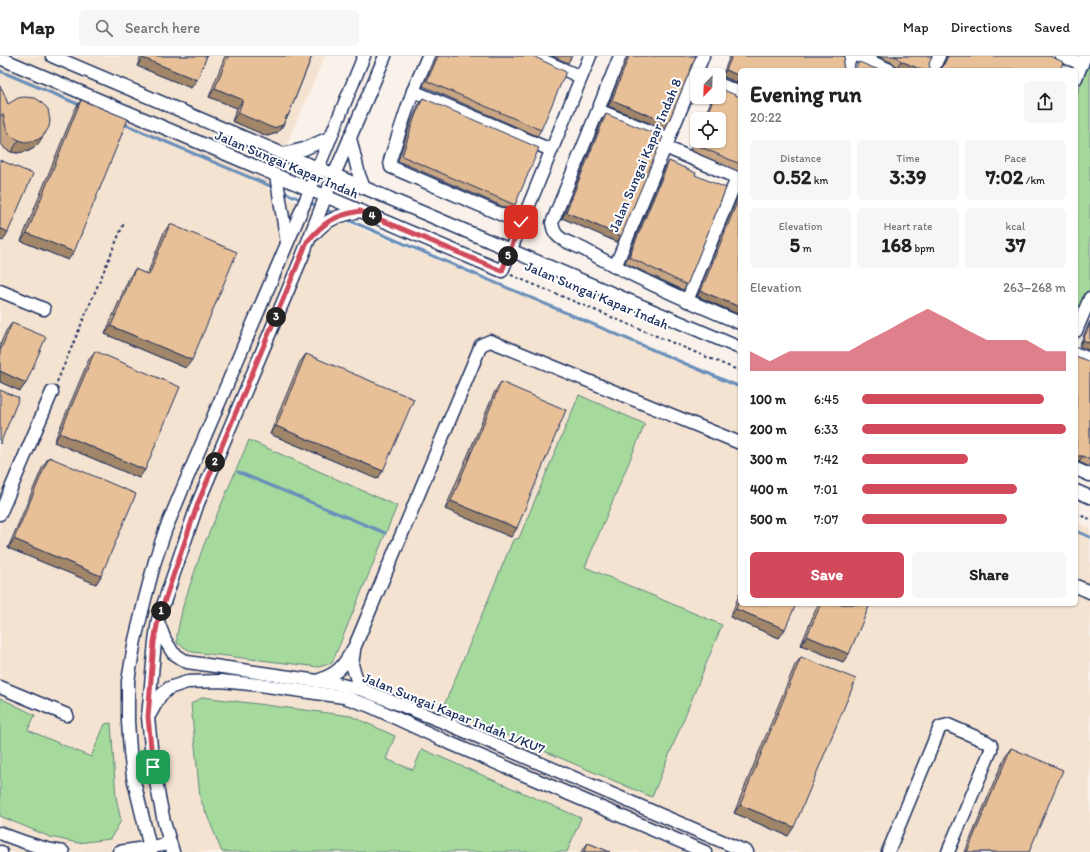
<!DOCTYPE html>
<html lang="en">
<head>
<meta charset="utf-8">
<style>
	:root { --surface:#fff; --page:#f6f6f6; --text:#222; --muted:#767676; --line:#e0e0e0; --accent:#d1495b }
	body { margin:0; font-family:Itim,sans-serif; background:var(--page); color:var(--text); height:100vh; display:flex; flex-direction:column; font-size:15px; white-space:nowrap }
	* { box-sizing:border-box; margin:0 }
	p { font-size:13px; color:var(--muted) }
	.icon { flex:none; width:22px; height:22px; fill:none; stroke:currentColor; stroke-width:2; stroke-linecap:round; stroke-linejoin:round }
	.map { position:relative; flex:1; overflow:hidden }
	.sheet { position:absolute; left:738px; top:12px; width:340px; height:538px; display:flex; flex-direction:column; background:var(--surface); border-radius:6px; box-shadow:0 1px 3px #0004 }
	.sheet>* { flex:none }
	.needle { width:26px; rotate:203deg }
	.controls { position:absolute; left:690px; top:12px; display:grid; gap:8px }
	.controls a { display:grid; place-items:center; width:36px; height:36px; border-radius:6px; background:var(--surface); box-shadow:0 1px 3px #0004; font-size:20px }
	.pin { position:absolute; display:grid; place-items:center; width:34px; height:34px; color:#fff; margin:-17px; border-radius:8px; box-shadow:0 2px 6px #0006 }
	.km { position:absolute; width:20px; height:20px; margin:-10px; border-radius:50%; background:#222; color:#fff; font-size:11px; line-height:20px; text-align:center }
	.round { display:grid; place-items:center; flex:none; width:42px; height:42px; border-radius:6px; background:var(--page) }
	.head { display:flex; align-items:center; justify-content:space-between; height:68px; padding:0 12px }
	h1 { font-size:22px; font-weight:700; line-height:30px }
	.stats { display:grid; grid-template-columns:repeat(3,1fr); gap:6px; height:68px; padding:4px 12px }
	.stats div { display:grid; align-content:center; border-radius:6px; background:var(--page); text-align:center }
	.stats b { font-size:20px; font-weight:700 }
	.stats small { font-size:11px; font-weight:400 }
	.stats p { font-size:11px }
	.chart { height:112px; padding:8px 12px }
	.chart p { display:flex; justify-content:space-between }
	.chart svg { width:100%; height:72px; margin-top:4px; fill:var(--accent); opacity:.7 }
	.primary-button { display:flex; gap:8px; margin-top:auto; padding:8px 12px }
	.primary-button a { flex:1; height:46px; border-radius:6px; background:var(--accent); color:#fff; font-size:16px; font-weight:700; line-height:46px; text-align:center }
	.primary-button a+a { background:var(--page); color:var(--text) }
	ul { padding:0 12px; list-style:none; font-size:13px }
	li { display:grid; grid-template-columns:64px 48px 1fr; align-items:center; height:30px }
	li i { height:10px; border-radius:5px; background:var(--accent) }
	header { display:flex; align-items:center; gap:24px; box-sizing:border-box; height:56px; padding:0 20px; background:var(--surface); border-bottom:1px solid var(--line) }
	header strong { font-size:19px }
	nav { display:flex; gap:22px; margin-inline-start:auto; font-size:14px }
	.search { width:280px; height:36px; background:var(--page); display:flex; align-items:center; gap:10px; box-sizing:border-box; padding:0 14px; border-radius:6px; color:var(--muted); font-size:15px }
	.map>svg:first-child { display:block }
	.built { fill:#f5e3d1 }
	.green { fill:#a6da9c; stroke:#60847d }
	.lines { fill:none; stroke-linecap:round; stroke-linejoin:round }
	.stream { stroke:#678fba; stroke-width:3 }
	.minor-casing { stroke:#1b2f5e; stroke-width:15 }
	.path { stroke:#1b2f5e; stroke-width:2; stroke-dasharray:3 3; stroke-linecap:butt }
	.minor { stroke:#fff; stroke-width:12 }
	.wall { fill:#c8a583; stroke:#1b2f5e }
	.shaded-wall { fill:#a2866a; stroke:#1b2f5e }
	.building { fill:#e8c098; stroke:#1b2f5e }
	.route-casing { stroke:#fff; stroke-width:8 }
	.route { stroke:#d1495b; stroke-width:5 }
	.labels { text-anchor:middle; stroke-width:4; stroke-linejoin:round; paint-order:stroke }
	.street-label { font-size:14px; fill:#1b2f5e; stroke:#fff }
</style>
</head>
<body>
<header>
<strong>Map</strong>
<div class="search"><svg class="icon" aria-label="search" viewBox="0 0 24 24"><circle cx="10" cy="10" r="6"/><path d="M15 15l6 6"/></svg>Search here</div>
<nav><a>Map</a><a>Directions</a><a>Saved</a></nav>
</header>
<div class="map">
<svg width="1090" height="796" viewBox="0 0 1090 796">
	<rect width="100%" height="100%" fill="#faf2ea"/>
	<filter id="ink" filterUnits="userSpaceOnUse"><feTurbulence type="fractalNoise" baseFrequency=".025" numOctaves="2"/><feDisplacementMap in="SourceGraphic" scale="8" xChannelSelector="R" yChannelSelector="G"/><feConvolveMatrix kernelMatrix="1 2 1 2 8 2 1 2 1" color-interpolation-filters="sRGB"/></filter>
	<g filter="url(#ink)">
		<path class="built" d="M0,0h325l-58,134 473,195v219h336v-82l14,6v324h-1090z"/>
		<g class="green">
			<path d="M1090,11v221l-14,33v-225l12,-28z"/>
			<path d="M579,339l66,29 -60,143 137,58 -70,172 -209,-89 70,-168 6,-2z"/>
			<path d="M249,384l148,66 -65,157 -13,4 -127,-15 -15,-9v-9l6,-28 20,-59z"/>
			<path d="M203,641l148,19 44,20 -9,23 27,11 9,-21 159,69 -14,34h-345l-22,-54 -9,-94z"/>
			<path d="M0,642l35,17 -7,15 63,27 14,-33 6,-1 5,74 5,24 -11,18 -32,4 -28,-6 -50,-21z"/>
		</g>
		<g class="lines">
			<g class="stream">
				<path d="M0,15l80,34"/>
				<path d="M124,68l151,64"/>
				<path d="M282,135l20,9"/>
				<path d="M308,146l11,5"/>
				<path d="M324,153l12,5"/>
				<path d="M346,163l394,168"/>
				<path d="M238,416l147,61"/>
				<path d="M1076,475l14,6"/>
			</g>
			<defs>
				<g id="minor">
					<path d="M52,0l231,98 35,14 422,180"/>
					<path d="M428,0l-15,35 -22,66 -1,4 1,6 130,56"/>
					<path d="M533,0l48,21"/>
					<path d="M620,0l-68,167c1,5 2,10 6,13 4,5 20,10 27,14 50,28 102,51 155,73"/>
					<path d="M858,0l32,14"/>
					<path d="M1062,0l20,8"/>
					<path d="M0,2l502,213 88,-215"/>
					<path d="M846,14l5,-14"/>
					<path d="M932,14l7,-14"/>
					<path d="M1076,22l9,-22"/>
					<path d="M719,28l21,9"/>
					<path d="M413,35l138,59"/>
					<path d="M598,54l71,29"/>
					<path d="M350,82l9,37 5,13"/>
					<path d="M665,91l75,32"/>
					<path d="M283,98l21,-5 27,-12"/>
					<path d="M276,119l11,68"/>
					<path d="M313,179c13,-16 27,-20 47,-24"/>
					<path d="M615,211l88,-211"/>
					<path d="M0,235l44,18"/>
					<path d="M687,245l50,-123"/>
					<path d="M1076,275l14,-33"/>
					<path d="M1076,298l14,5"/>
					<path d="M1076,413l14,6"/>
					<path d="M1076,435l14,6"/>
					<path d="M0,458l52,-122"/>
					<path d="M1076,530l14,6"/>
					<path d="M158,566l7,18 8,13 14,9 151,22 25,6 83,33 301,129"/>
					<path d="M354,595l-2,14 5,15 6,10"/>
					<path d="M317,625c24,-9 25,-14 38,-35l126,-301 9,-4 13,5 237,97"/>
					<path d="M0,631l67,28"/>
					<path d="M150,658l10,-18 9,-8 18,-6 34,-1 39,4 84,12 26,9 75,35 260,111"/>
					<path d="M0,777c20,8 42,16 63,19"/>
					<path d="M0,796h1"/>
					<path d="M119,796l51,-8"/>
					<path d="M151,796l-18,-75 -3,-26 -2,-30v-40l7,-41 10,-41 10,-38 10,-30 17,-41 128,-300 8,-22 46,-112"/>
					<path d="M173,796l-9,-30 -11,-55 -5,-50 7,-75 3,-22 40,-117 104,-246 32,-82 51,-119"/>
					<path d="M888,796l52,-125 8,-2 39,17 4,3v5l-43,102"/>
				</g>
			</defs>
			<use href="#minor" class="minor-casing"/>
			<g class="path">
				<path d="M511,219l229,96"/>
				<path d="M57,326l67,-159"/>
				<path d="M1076,458l14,5"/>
			</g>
			<use href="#minor" class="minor"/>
		</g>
		<g class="wall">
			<path d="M141,0h66l-16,32 -54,-22z"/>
			<path d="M225,0h87l-24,60 -2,3 -3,6 -6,8 -10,3 -35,-15 5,-13 -28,-11z"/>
			<path d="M435,0h98l8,74 -4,6 -114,-50 12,-27z"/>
			<path d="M552,0h20l-4,7z"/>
			<path d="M627,0h69l-32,73 -56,-23z"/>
			<path d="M730,0h115l-2,9 1,4 -104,1v14l-18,-8z"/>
			<path d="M877,0h55l-35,11 -4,-4z"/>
			<path d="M946,0h104l10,14h-120l6,-11z"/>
			<path d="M0,30l8,18 30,40 -4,4 -5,3 -12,2 -6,-1 -6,-3 -5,-7z"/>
			<path d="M713,41h27v75l-50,-22 7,-16v7l22,-22h-16z"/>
			<path d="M423,42l92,107 -4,5 -113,-49 13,-39 8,-19z"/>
			<path d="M81,44l-13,160 -47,-19 54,-132z"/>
			<path d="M606,58l11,128 -55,-24 40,-98z"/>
			<path d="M669,105l26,14 -8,110 -4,5 -58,-27 40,-96z"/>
			<path d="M740,138v121l-43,-19 39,-96z"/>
			<path d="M170,168l16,144 -81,-34 24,-56 6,-9 12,6 17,-43z"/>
			<path d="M1090,265v30l-11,-5z"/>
			<path d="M12,267l14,60 -6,8 -20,-9v-37l6,-14z"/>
			<path d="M95,295l44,127 -85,-36 35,-83z"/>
			<path d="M306,298l77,117 -6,8 -107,-45 30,-72z"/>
			<path d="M1090,306v105l-11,-5z"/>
			<path d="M501,326l16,146 -6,9 -66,-28 50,-118z"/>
			<path d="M49,401l52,119 -5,8 -88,-36 35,-82z"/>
			<path d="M740,537v11l45,25 -6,9 -49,-21z"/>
			<path d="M818,548h52l-27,58 -42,-17z"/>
			<path d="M801,601l-13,179 -54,-23 61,-148z"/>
			<path d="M1011,692l18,104h-64l40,-96z"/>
			<path d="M588,787l22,9h-29z"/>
		</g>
		<g class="shaded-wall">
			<path d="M143,2l54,22 -6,8 -54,-22z"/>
			<path d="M901,5l21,9h-18l-7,-3z"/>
			<path d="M726,14l14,6v8l-18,-8z"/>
			<path d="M215,32l28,12 -6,8 -28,-11z"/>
			<path d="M612,44l56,23 -4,6 -56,-23z"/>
			<path d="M238,57l45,12 -6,8 -10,3 -35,-15z"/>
			<path d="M46,76l-8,12 -4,4 -5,3 -12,2 -6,-1 8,-12z"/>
			<path d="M566,156l55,24 -4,6 -55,-24z"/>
			<path d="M0,172l8,4 -5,9 -3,-1z"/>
			<path d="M27,177l47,19 -6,8 -47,-19z"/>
			<path d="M701,235l39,16v8l-43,-19z"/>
			<path d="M111,270l81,34 -6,8 -81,-34z"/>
			<path d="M1083,284l7,3v8l-11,-5z"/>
			<path d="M0,315l26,12 -6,8 -20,-9z"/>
			<path d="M276,370l107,45 -6,8 -107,-45z"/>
			<path d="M60,377l85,37 -6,8 -85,-36z"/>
			<path d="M1076,399l7,1 -4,6h-3z"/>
			<path d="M451,445l66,27 -6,9 -66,-28z"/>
			<path d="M14,483l87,37 -5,8 -88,-36z"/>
			<path d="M736,553l49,20 -6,9 -49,-21z"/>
			<path d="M807,580l42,18 -6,8 -42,-17z"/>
			<path d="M740,749l54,22 -6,9 -54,-23z"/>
		</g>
		<g class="building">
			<path d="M143,0h64l-10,24 -54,-22z"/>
			<path d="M228,0h84l-24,60 -1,-1 -4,10 -10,3 -35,-15 5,-13 -28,-12z"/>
			<path d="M438,0h95l33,16 -25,58 -114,-49z"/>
			<path d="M629,0h67l-28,67 -56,-23z"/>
			<path d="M732,0h113l-2,9 1,4 2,1h-106v6l-14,-6z"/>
			<path d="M894,0h38l-3,8 1,4 2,2h-10l-21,-9 -4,-4z"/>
			<path d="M948,0h102l13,6 -3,8h-119z"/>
			<path d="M859,6l20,8h-24z"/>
			<path d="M0,30l3,5 5,13 10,-6 6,-1 11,1 5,3 8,8 2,12 -1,6 -3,5 -4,5 -5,3 -12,2 -6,-2 -6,-3 -4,-4 -3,-5 -3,-14 -3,2z"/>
			<path d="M719,32l21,9v67l-46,-20 3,-6v3h22v-22h-14l9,-22h5z"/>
			<path d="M423,42l116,50 -24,57 -113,-49 13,-40z"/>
			<path d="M81,44l47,19 -54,133 -47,-19z"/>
			<path d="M606,58l57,23 -42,99 -55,-24z"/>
			<path d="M0,104l33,14 -25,58 -8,-4z"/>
			<path d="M669,105l27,12 -1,2 31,13 -39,97 -58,-28z"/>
			<path d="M740,139v112l-39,-16z"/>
			<path d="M170,168l67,28 -45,108 -81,-34 24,-57 14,6z"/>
			<path d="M12,267l34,14 -20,46 -26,-12v-20z"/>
			<path d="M1090,268v19l-7,-3z"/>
			<path d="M95,295l85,36 -35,83 -85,-37z"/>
			<path d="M306,298l108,45 -31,72 -107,-45z"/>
			<path d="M1076,300l14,6v98l-7,-4h-5l-2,-1z"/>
			<path d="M501,326l65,28 -49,118 -66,-27z"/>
			<path d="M0,334l19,8 -19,46z"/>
			<path d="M49,401l87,37 -35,82 -87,-37z"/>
			<path d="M740,543v5h56l-11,25 -49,-20z"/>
			<path d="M821,548h49l-21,50 -42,-18z"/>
			<path d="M801,601l55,22 -62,148 -54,-22z"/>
			<path d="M1011,692l52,22 -34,82h-62z"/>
			<path d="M588,787l22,9h-26z"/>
		</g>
	</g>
	<g class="lines" filter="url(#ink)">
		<defs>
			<path id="route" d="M153,711l-5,-50 6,-75 4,-22 40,-117 109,-261c18,-21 27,-26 53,-31l142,60 19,-49"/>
		</defs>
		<use href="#route" class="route-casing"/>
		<use href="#route" class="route"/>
	</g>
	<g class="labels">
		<g class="street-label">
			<text transform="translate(645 99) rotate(-67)" y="5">Jalan Sungai Kapar Indah 8</text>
			<text transform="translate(287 108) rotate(23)" y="5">Jalan Sungai Kapar Indah</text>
			<text transform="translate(597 239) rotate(23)" y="5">Jalan Sungai Kapar Indah</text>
			<text transform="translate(454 657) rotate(22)" y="5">Jalan Sungai Kapar Indah 1/KU7</text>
		</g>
	</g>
</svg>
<div class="controls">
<a><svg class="needle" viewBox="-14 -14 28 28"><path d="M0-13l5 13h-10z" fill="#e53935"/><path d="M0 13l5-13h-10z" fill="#767676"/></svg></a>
<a><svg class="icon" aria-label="locate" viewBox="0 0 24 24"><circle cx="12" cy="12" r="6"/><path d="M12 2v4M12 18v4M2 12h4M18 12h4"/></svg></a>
</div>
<div class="pin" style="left:153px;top:711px;background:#1e9e55"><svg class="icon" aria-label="arrive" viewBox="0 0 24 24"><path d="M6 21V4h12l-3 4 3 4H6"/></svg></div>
<div class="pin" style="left:521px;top:166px;background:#d93025"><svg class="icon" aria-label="check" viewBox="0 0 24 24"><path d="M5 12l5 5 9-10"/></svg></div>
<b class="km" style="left:161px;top:555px">1</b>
<b class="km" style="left:215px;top:406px">2</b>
<b class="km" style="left:276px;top:261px">3</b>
<b class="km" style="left:372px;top:160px">4</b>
<b class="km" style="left:508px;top:200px">5</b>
<section class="sheet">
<div class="head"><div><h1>Evening run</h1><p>20:22</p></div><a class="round"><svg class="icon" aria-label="share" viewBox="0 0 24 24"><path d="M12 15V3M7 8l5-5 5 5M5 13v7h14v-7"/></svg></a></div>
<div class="stats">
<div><p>Distance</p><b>0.52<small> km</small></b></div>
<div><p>Time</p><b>3:39</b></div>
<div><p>Pace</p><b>7:02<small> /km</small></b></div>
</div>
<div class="stats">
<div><p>Elevation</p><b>5<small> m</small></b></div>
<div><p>Heart rate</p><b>168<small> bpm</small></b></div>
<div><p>kcal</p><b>37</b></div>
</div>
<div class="chart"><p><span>Elevation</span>263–268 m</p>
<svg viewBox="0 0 160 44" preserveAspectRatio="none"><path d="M0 44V32L10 38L20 32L30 32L40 32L50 32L60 25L70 19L80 12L90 6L100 12L110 19L120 25L130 25L140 25L150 32L160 32V44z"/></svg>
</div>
<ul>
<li><b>100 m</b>6:45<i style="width:89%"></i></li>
<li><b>200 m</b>6:33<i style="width:100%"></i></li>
<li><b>300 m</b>7:42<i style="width:52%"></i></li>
<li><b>400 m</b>7:01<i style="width:76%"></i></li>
<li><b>500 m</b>7:07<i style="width:71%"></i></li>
</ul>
<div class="primary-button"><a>Save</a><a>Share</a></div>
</section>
</div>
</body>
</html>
